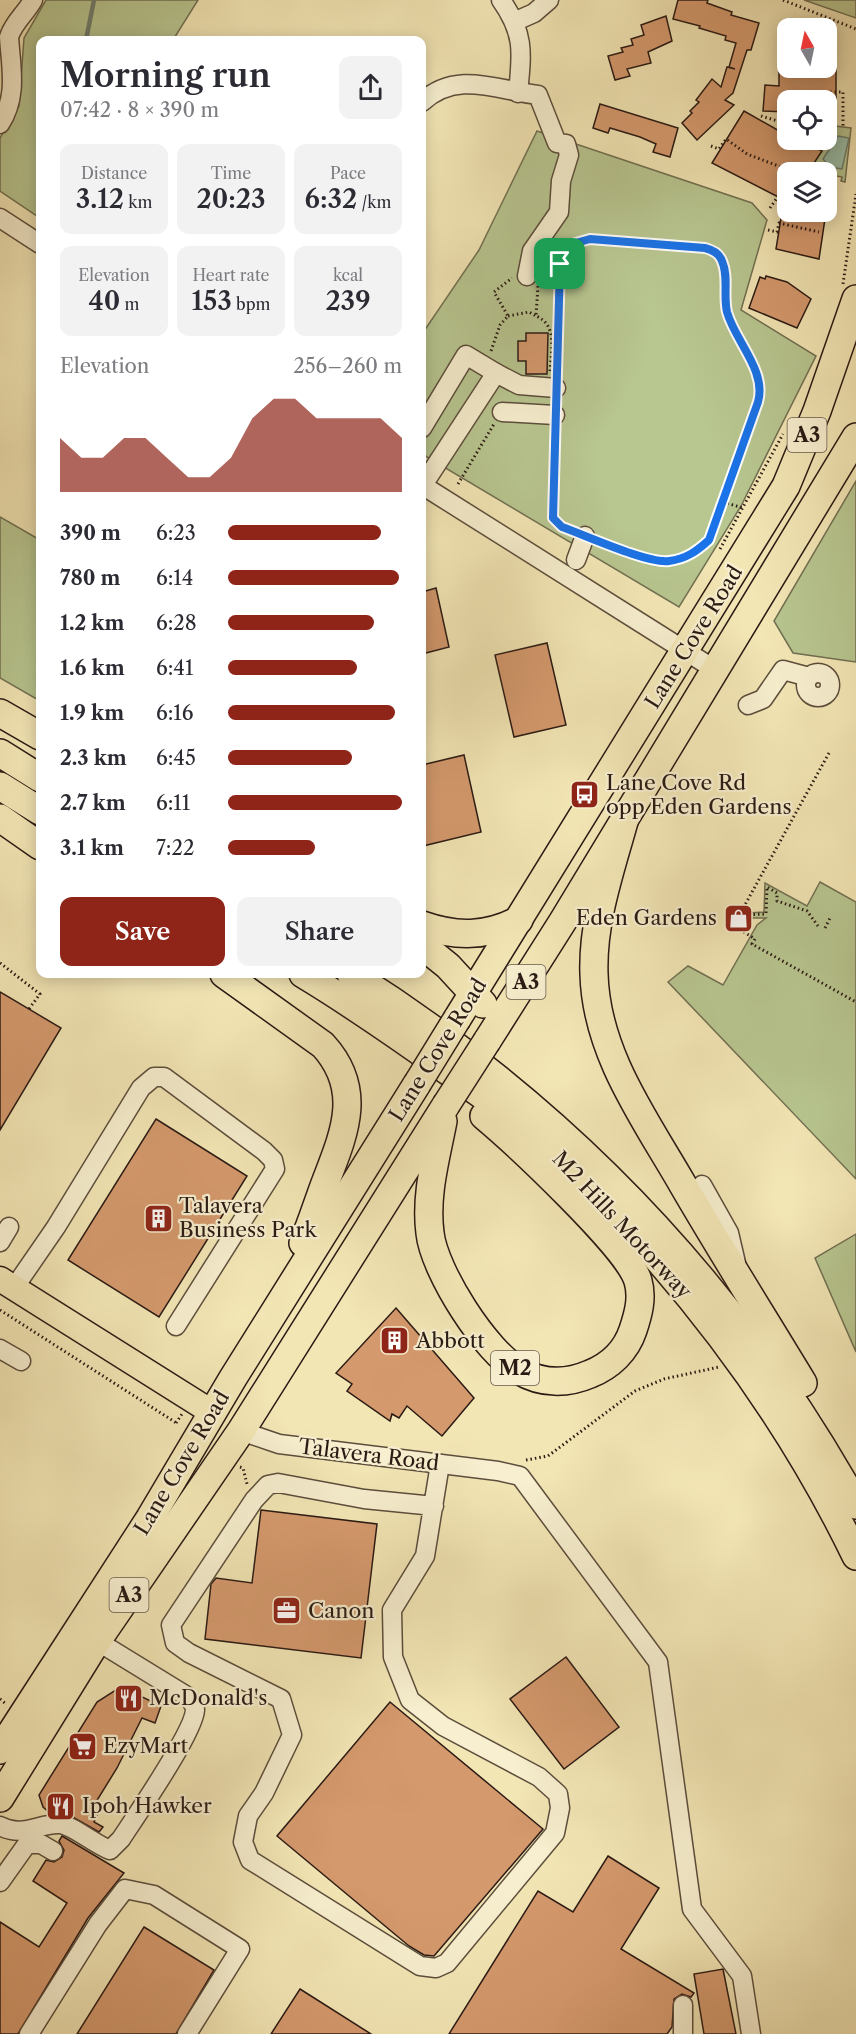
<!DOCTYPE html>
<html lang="en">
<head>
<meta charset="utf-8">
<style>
	:root { --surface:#fff; --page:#f2f2f3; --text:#2b2b33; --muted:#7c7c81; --accent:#8f2418 }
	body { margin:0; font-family:"Libre Caslon Text",serif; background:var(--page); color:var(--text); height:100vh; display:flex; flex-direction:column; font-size:22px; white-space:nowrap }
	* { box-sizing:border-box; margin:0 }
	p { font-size:20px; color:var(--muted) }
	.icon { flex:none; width:33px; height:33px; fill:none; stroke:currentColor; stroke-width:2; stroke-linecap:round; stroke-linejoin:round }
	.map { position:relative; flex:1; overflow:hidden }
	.panel { position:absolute; left:36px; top:36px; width:390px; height:942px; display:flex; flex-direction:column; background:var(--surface); border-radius:12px; box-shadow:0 3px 15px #0003 }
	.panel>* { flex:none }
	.needle { width:39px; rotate:351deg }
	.tools { position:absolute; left:777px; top:18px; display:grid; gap:12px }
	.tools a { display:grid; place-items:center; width:60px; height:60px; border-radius:12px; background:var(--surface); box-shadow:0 3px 15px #0003; font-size:30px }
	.pin { position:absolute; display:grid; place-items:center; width:51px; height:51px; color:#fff; margin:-26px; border-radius:12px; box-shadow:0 3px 9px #0006 }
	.round { display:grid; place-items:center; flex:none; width:63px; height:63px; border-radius:12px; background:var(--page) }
	.headline { display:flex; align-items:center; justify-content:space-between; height:102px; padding:0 24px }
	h1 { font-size:33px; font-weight:600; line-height:45px }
	.figures { display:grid; grid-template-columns:repeat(3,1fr); gap:9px; height:102px; padding:6px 24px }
	.figures div { display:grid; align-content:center; border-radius:12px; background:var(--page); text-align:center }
	.figures b { font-size:26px; font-weight:600 }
	.figures small { font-size:16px; font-weight:400 }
	.figures p { font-size:16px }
	.chart { height:168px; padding:12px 24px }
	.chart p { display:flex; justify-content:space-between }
	.chart svg { width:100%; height:108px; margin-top:6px; fill:var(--accent); opacity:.7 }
	.primary-button { display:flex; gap:12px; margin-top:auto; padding:12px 24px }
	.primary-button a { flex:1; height:69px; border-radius:12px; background:var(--accent); color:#fff; font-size:24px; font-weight:600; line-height:69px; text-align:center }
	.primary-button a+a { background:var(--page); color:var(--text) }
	ul { padding:0 24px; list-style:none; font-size:20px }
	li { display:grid; grid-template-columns:96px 72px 1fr; align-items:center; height:45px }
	li i { height:15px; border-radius:8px; background:var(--accent) }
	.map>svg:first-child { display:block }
	.green { fill:#b8c690; stroke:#717052; stroke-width:1.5 }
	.water { fill:#9cc0aa; stroke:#6e7e6e; stroke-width:1.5 }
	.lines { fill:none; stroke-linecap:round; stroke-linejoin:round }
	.stream { stroke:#6e7e6e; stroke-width:4.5 }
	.building { fill:#d4996d; stroke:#2a1a14; stroke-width:1.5 }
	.minor-casing { stroke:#5c4d3c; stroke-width:21 }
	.major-casing { stroke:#2a1a14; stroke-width:27 }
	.highway-casing { stroke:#2a1a14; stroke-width:30 }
	.path { stroke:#2a1a14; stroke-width:3; stroke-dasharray:1.5 3; stroke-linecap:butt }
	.minor { stroke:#f7efcf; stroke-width:18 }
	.major { stroke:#f3e6b5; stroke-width:24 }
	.highway { stroke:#f3e6b5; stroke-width:27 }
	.highway-bridge-casing { stroke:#2a1a14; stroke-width:30; stroke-linecap:butt }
	.highway-bridge { stroke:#f3e6b5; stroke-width:27 }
	.route-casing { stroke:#fff; stroke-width:12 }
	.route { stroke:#1a73e8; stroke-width:8 }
	.labels { text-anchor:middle; stroke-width:4.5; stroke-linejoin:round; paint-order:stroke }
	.shield { fill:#f7efcf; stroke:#685a4c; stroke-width:1.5 }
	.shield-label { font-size:20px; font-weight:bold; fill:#2a1a14 }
	.street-label { font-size:21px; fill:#2a1a14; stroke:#f7efcf }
	.poi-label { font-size:21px; fill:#2a1a14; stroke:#f7efcf; text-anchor:start }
</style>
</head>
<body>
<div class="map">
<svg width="856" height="2034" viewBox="0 0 856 2034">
	<rect width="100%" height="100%" fill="#f3e6b5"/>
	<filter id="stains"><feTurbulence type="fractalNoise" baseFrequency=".00333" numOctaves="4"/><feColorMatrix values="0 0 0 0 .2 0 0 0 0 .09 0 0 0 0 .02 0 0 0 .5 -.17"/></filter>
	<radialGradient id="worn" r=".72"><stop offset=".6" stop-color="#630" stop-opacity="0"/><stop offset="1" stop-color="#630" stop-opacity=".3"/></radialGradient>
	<g class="green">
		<path d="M46,0h152l-25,40h-133v178l-40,-27v-53l19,-32 5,-68z"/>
		<path d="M804,0h52v18z"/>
		<path d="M835,126l16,2 -6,54 -4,-1 1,-4 -33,-6z"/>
		<path d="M537,131l215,72 15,17 -26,90 75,46 -75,150 -62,101 -257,-153v-120l57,-84z"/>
		<path d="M856,481v181l-63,-9 -19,-32z"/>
		<path d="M0,517l40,23v161l-40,-23z"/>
		<path d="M820,882l36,20v277l-188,-197 20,-16 35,19 34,-60 9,-7h-20l2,-5 16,-1 1,-29 42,23z"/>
		<path d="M856,1234v118l-41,-94z"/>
	</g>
	<path class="water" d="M838,136l11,2 -7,31 -12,-2 -7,-8z"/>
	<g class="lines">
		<path class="stream" d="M86,40l8,-40"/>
	</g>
	<g class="building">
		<path d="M678,0h30l-1,3 25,9 -1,3 28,8 -8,27h-4l-14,43 -8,7 9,5 -37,35 -15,-17 10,-10 -2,-2 9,-9 -3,-2 16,-21 9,8 6,-20 8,2 -6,-2 7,-24 -11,-3 1,-4 -27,-8 1,-2 -27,-7z"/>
		<path d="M666,16l6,25 -24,11 3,11 -24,6 3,7 -15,4 -7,-24 15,-4 -2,-4 12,-3 -2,-6 13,-4 -3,-10z"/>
		<path d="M779,68h57v32h-48v12l-25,-1 2,-26 14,1z"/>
		<path d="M600,104l78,24 -8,29 -17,-5 3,-8 -16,-7 -30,-9 -2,5 -15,-5z"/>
		<path d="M744,111l44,25v4h12l22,11 -14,21h-20v30l-76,-39z"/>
		<path d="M782,212h44l-7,47 -43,-10z"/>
		<path d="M766,276l21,6 24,17 -14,29 -48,-20 11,-31 5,2z"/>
		<path d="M526,333h22l-1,41h-21v-13h-8v-20h8z"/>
		<path d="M436,588l13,59 -27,7v-62z"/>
		<path d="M547,643l19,82 -52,12 -19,-82z"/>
		<path d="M464,755l17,77 -58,14 -1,-81z"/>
		<path d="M0,992l61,36 -61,102z"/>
		<path d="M156,1119l91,57 -88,141 -91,-57z"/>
		<path d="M396,1308l78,90 -32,38 -35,-30 -8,12 -7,-4 -2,7 -43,-30 5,-7 -16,-11z"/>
		<path d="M261,1510l116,14 -16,134 -156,-19 6,-55 5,-6 36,5z"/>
		<path d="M566,1657l53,70 -55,42 -54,-70z"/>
		<path d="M122,1686l11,2 7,8 21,10 -6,17 -13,-5 -25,50 -26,42 6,6 -3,6 9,5 -4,5 -30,-17 -19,-2 -7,-6 -4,-12 58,-93z"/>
		<path d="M390,1702l153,127 -109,127 -10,-1 -15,-9 -132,-110z"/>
		<path d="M62,1836l62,37 -36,45 -70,116h-18v-112l39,25 28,-44 -34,-22 13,-21 8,2 8,-5 2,-7 -5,-9z"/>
		<path d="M608,1856l51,32 -38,61 73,44 -3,4 -9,-3 -8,5 -2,28 -5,7h-218l89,-143 35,21z"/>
		<path d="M144,1927l70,43 -38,64h-99z"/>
		<path d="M723,1969l13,65h-32l-10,-60z"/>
		<path d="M300,1989l71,45h-100z"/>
	</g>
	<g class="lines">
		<defs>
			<g id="minor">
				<path d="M501,0c24,34 21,53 17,93"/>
				<path d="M516,21l18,-8 15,-13"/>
				<path d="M422,102c35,-32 74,-12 116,-7l19,48 9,1 3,11 -8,26 -2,31 -27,39 -5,25"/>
				<path d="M0,124c18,-28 11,-56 9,-87 4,-14 17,-24 24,-37"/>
				<path d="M0,218l40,26"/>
				<path d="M496,373l23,12 37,3"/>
				<path d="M502,412l53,3"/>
				<path d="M422,428l44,-73 30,18 -73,112"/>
				<path d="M422,485l292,184"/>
				<path d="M576,560l9,-24"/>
				<circle cx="818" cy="685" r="12"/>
				<path d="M748,705l15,-6 20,-29 26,7"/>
				<path d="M702,1185l27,48 7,30"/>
				<path d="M0,1242l9,-15"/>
				<path d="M14,1288l42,-61 85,-139 13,-11h10l100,74 9,9 2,9 -99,157"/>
				<path d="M0,1349l21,12"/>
				<path d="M241,1431l38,13 219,27 22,5 138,186 34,247 50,67 9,58"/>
				<path d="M434,1506l-70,-7 -86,-16 -10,2 -14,15 -83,125 4,18 14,10 92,46 11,36 -28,58 -16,23 -5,26 7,18 170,106 16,2 11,-5 108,-130 5,-25 -2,-14 -19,-17 -96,-51 -33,-26 -17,-43 -1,-47 33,-54 15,-92"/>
				<path d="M0,1826c23,12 39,-3 60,-2 12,1 36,21 50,26l11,-11c15,-23 73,-107 74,-129 0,-6 -6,-11 -10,-15l-88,-54"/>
				<path d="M0,1882l27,-38h14l12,7"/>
				<path d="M29,2034l69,-110 27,-35 29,6 86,54 -53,85"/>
				<path d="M683,2034v-29"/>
			</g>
			<path id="major" d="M0,1279l213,134"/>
			<g id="highway">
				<path d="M0,713l40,23"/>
				<path d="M0,753l40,25"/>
				<path d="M0,786l40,25"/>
				<path d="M0,818l40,28"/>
				<path d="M625,818c-14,51 -33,103 -31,156 2,79 51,145 89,211 39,67 80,132 120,198"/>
				<path d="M422,925c34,12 64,12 97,-5"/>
				<path d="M422,945l26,21 35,38"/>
				<path d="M224,974l99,71c42,46 20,91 1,141 -7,19 -13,38 -21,57"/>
				<path d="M303,974c48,29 94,61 139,93 45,31 90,62 129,100 115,113 215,244 285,389"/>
				<path d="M351,974c214,135 382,309 505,531"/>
				<path d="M457,1019l329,-533 31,-75 39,-112"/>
				<path d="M487,1041l76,-120 293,-484"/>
				<path d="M443,1121c-7,37 -18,74 -13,112 4,38 56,120 90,138 22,13 47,13 70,3 20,-8 36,-23 43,-44 5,-15 10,-32 5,-49 -9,-33 -123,-139 -154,-165"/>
				<path d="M0,1750l150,-232 83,-140 184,-294"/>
				<path d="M0,1798l97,-157 144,-210 205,-326"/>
			</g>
		</defs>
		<use href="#minor" class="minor-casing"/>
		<use href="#major" class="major-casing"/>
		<use href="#highway" class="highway-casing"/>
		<g class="path">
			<path d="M783,0l73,29"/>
			<path d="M830,92h13v35"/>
			<path d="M761,116l27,8"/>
			<path d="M826,135l5,1"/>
			<path d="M711,146l8,3 7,-10 21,15 47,18"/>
			<path d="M770,208l18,-26"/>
			<path d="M768,230l9,2 2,-9 40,9"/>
			<path d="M590,239l115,9c8,2 14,5 17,13 7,16 1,34 5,51 8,29 40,59 31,90l-49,138c-12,11 -23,19 -40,22 -21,2 -84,-27 -107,-35l-9,-9 7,-254 12,-20z"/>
			<path d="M843,284l13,-90"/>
			<path d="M538,286l-2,30c22,9 15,35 14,55"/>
			<path d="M508,316l21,-4 7,4"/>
			<path d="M491,351l9,-26 8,-9 -14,-24 18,-14"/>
			<path d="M458,484l36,-60"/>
			<path d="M723,502l20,6"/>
			<path d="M720,549l63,-115"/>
			<path d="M829,753l-93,168v6l19,12 -3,5 104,58"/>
			<path d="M740,915l26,-1 1,-27 10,6v8l30,10 11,15"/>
			<path d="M825,928l5,-10"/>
			<path d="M0,963l40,31 -11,15"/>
			<path d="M0,1310l178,114"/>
			<path d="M176,1423l6,-9"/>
			<path d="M526,1460l22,-4 87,-65 29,-12 55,-12"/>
			<path d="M240,1467l3,1 4,16"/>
			<path d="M0,1699l6,5"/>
		</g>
		<use href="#minor" class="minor"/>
		<use href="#major" class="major"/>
		<use href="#highway" class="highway"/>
		<defs>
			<g id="highway-bridge">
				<path d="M417,1084l40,-65"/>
				<path d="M446,1105l41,-64"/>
			</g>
		</defs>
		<use href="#highway-bridge" class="highway-bridge-casing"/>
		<use href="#highway-bridge" class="highway-bridge"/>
	</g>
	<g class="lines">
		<defs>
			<path id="route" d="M590,239l115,9c8,2 14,5 17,13 7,16 1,34 5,51 8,29 40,59 31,90l-49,138c-12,11 -23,19 -40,21 -21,3 -84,-26 -107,-34l-9,-9 7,-254 12,-20z"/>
		</defs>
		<use href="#route" class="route-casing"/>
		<use href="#route" class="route"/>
	</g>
	<defs>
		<symbol id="bus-square" viewBox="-11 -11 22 22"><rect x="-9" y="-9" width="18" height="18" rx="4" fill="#8f2418" stroke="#f7efcf"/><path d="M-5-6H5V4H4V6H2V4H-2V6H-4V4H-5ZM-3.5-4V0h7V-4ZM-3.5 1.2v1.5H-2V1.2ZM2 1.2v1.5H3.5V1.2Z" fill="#fff"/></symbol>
		<symbol id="shop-square" viewBox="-11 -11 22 22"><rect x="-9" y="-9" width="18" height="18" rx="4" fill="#8f2418" stroke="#f7efcf"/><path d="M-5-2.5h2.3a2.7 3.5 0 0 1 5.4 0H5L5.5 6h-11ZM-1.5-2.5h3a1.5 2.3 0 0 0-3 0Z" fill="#fff"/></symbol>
		<symbol id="building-square" viewBox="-11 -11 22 22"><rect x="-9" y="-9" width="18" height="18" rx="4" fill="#8f2418" stroke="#f7efcf"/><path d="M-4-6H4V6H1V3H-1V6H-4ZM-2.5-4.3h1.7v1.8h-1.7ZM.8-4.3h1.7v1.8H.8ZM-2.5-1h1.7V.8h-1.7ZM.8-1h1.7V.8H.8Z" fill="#fff"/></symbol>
		<symbol id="office-square" viewBox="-11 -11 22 22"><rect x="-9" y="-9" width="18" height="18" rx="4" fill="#8f2418" stroke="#f7efcf"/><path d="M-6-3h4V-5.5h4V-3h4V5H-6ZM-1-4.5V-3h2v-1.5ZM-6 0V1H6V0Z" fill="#fff"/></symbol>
		<symbol id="restaurant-square" viewBox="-11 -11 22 22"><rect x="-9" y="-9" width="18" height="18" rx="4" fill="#8f2418" stroke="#f7efcf"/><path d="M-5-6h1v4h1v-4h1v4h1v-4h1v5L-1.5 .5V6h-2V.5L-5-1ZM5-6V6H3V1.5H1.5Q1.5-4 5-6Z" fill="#fff"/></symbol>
		<symbol id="supermarket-square" viewBox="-11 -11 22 22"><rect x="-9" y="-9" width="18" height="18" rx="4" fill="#8f2418" stroke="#f7efcf"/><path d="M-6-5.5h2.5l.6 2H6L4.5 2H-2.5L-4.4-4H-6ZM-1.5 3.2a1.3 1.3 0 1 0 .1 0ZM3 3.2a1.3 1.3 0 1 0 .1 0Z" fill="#fff"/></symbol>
	</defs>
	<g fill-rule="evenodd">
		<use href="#bus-square" x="568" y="778" width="33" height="33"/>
		<use href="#shop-square" x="722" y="902" width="33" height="33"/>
		<use href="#building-square" x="142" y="1202" width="33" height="33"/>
		<use href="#building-square" x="378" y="1324" width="33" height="33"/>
		<use href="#office-square" x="270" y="1594" width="33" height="33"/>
		<use href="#restaurant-square" x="112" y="1682" width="33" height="33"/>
		<use href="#supermarket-square" x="66" y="1730" width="33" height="33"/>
		<use href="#restaurant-square" x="44" y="1790" width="33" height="33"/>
	</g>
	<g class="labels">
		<g class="shield">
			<rect x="787.5" y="418" width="39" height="34" rx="4.5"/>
			<rect x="506.5" y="965" width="39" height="34" rx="4.5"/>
			<rect x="491" y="1351" width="48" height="34" rx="4.5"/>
			<rect x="109.5" y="1578" width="39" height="34" rx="4.5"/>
		</g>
		<g class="shield-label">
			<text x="807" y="442">A3</text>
			<text x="526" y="989">A3</text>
			<text x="515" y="1375">M2</text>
			<text x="129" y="1602">A3</text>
		</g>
		<g class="street-label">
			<text transform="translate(694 637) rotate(-58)" y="7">Lane Cove Road</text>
			<text transform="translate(438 1050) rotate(-58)" y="7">Lane Cove Road</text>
			<text transform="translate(622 1225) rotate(47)" y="7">M2 Hills Motorway</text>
			<text transform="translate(369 1455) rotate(7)" y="7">Talavera Road</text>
			<text transform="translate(182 1463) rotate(-59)" y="7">Lane Cove Road</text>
		</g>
		<g class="poi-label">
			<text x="606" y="790">Lane Cove Rd<tspan x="606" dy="24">opp Eden Gardens</tspan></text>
			<text x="717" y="925" text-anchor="end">Eden Gardens</text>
			<text x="179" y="1213">Talavera<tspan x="179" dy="24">Business Park</tspan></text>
			<text x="416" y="1348">Abbott</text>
			<text x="308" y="1618">Canon</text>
			<text x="149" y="1705">McDonald's</text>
			<text x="103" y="1753">EzyMart</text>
			<text x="82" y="1813">Ipoh Hawker</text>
		</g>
	</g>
	<rect width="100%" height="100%" filter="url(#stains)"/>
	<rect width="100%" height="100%" fill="url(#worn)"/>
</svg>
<div class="tools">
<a><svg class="needle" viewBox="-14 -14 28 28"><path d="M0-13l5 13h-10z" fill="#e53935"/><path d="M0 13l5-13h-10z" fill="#7c7c81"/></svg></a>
<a><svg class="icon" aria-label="locate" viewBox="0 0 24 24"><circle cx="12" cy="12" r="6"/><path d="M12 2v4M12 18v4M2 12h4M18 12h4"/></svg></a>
<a><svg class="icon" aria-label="layers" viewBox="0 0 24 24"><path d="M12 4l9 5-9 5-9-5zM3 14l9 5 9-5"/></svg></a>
</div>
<div class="pin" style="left:560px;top:264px;background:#1e9e55"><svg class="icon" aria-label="arrive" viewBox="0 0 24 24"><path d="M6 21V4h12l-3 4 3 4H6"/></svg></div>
<section class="panel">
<div class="headline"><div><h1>Morning run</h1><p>07:42 · 8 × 390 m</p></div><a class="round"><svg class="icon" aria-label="share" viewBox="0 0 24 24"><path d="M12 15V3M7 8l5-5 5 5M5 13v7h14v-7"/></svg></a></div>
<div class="figures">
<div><p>Distance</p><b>3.12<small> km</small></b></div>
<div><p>Time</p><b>20:23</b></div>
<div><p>Pace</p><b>6:32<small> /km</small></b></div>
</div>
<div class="figures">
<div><p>Elevation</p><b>40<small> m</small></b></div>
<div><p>Heart rate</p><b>153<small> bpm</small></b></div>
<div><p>kcal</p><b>239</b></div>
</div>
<div class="chart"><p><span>Elevation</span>256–260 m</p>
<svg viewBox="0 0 160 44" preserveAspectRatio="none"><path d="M0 44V22L10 30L20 30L30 22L40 22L50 30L60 38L70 38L80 30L90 14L100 6L110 6L120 14L130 14L140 14L150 14L160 22V44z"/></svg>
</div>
<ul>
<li><b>390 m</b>6:23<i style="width:88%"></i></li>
<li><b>780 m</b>6:14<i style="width:98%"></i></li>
<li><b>1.2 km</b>6:28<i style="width:84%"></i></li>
<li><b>1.6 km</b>6:41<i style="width:74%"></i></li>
<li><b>1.9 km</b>6:16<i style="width:96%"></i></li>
<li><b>2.3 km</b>6:45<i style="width:71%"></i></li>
<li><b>2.7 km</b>6:11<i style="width:100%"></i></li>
<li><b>3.1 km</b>7:22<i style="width:50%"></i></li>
</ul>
<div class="primary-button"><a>Save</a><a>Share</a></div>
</section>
</div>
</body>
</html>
